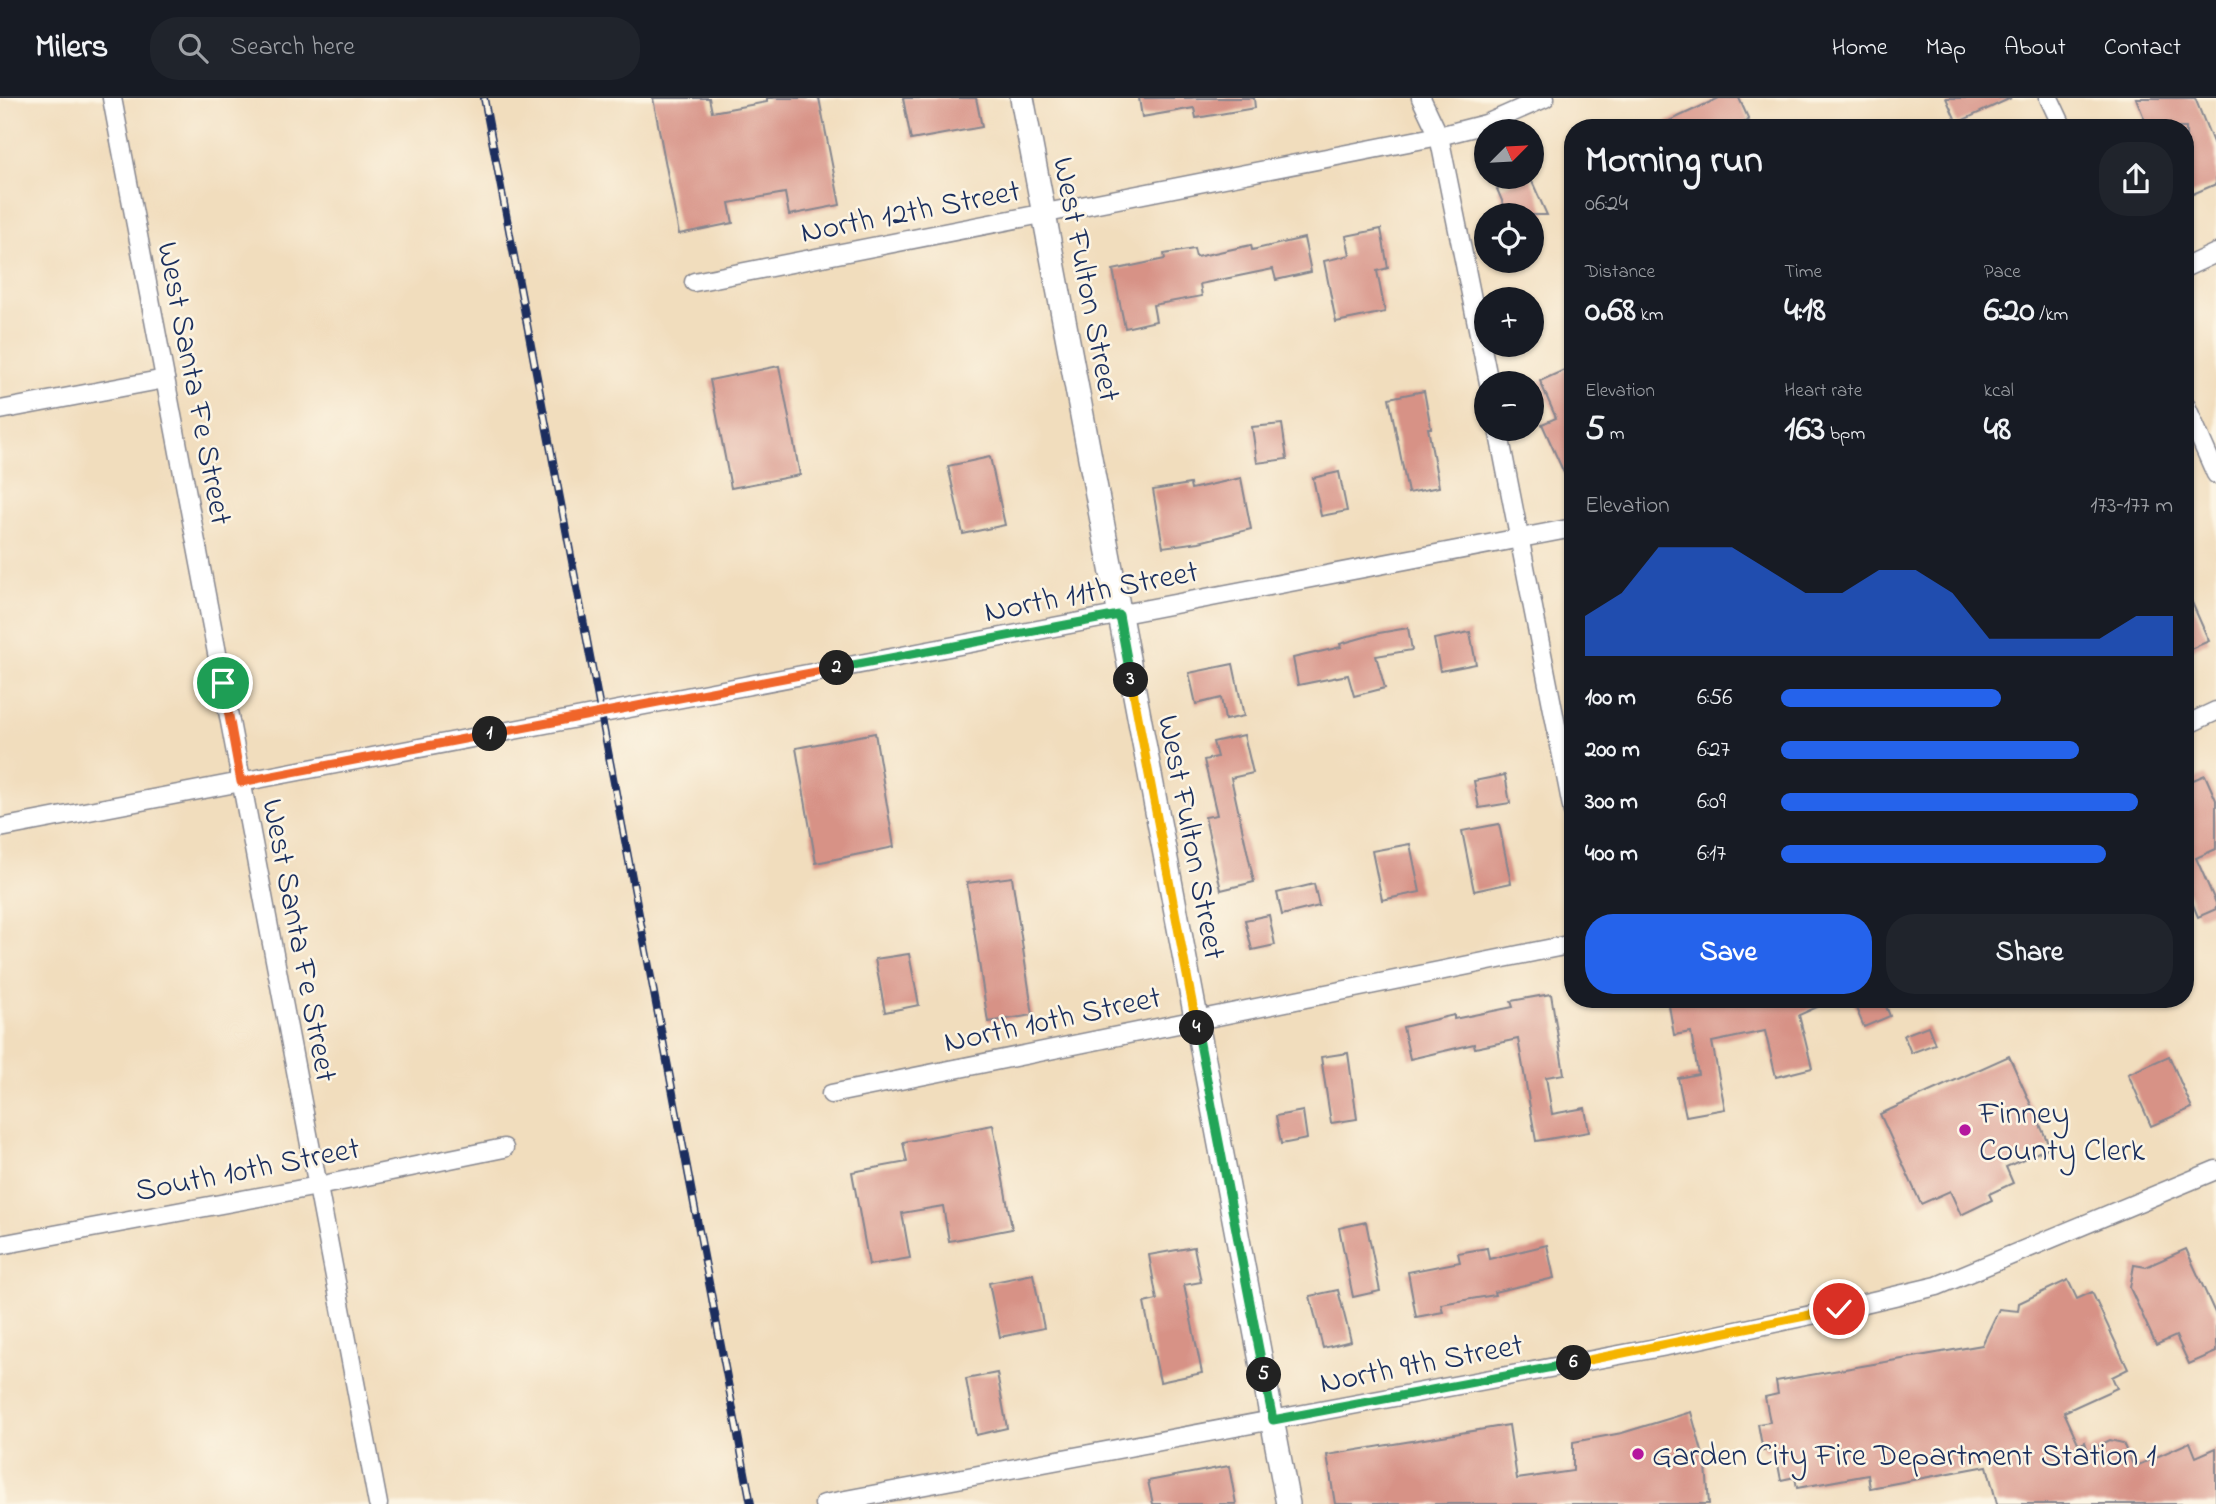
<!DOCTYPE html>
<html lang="en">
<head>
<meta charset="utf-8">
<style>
	:root { --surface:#171b24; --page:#20242c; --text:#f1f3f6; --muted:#9ea1a6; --line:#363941; --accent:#2563eb }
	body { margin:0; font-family:"Indie Flower",sans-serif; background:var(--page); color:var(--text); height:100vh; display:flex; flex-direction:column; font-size:26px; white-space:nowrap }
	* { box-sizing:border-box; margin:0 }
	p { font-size:23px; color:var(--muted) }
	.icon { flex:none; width:38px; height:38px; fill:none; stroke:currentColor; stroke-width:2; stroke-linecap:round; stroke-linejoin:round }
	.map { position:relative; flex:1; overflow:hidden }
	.drawer { position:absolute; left:1564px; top:21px; width:630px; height:889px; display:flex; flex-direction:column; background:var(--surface); border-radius:28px; box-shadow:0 2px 5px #0004 }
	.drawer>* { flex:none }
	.needle { width:46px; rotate:66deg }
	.tools { position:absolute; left:1474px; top:21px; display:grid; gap:14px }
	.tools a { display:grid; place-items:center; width:70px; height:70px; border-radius:50%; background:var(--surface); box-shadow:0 2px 5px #0004; font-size:35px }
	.pin { position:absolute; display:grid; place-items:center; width:60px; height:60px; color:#fff; margin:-30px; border:4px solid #fff; border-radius:50%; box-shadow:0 2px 7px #0007 }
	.km { position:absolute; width:35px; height:35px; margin:-18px; border-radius:50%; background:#222; color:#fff; font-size:19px; line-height:35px; text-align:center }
	.round { display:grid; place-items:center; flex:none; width:74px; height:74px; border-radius:28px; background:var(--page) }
	.head { display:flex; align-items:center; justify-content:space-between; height:119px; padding:0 21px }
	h1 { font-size:38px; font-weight:800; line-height:52px }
	.figures { display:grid; grid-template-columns:repeat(3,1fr); gap:10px; height:119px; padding:7px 21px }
	.figures div { display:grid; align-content:center }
	.figures b { font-size:35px; font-weight:800 }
	.figures small { font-size:19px; font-weight:400 }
	.figures p { font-size:19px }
	.chart { height:196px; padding:14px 21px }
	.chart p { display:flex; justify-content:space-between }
	.chart svg { width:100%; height:126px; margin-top:7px; fill:var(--accent); opacity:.7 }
	.button { display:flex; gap:14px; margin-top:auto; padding:14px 21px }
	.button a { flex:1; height:80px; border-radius:28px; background:var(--accent); color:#fff; font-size:28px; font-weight:800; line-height:80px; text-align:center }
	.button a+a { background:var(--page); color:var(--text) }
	ul { padding:0 21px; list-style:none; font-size:23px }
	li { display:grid; grid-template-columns:112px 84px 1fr; align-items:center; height:52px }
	li i { height:18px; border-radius:9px; background:var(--accent) }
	header { display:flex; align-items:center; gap:42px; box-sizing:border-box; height:98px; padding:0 35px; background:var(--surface); border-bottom:2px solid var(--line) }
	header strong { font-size:33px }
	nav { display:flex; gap:38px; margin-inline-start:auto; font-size:24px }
	.search { width:490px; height:63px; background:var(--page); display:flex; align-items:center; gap:18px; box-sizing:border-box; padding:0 24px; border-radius:28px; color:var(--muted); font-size:26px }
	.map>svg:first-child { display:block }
	.building { fill:#d79286 }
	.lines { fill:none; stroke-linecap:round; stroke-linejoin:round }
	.minor-casing { stroke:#86868e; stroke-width:21 }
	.tertiary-casing { stroke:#86868e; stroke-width:26 }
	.minor { stroke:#fff; stroke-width:18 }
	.tertiary { stroke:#fff; stroke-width:23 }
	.rail-casing { stroke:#1b2f5e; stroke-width:8 }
	.rail { stroke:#fcf5e5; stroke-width:5; stroke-dasharray:16; stroke-linecap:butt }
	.split-1-casing { stroke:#fff; stroke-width:14 }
	.split-2-casing { stroke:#fff; stroke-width:14 }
	.split-3-casing { stroke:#fff; stroke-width:14 }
	.split-4-casing { stroke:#fff; stroke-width:14 }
	.split-5-casing { stroke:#fff; stroke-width:14 }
	.split-6-casing { stroke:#fff; stroke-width:14 }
	.split-7-casing { stroke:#fff; stroke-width:14 }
	.split-1 { stroke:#f0652b; stroke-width:9 }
	.split-2 { stroke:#f0652b; stroke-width:9 }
	.split-3 { stroke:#22a559; stroke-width:9 }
	.split-4 { stroke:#f5b400; stroke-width:9 }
	.split-5 { stroke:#22a559; stroke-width:9 }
	.split-6 { stroke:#22a559; stroke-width:9 }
	.split-7 { stroke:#f5b400; stroke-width:9 }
	.poi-dot { fill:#b5179e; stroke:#fcf5e5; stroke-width:2.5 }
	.labels { text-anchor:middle; stroke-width:5; stroke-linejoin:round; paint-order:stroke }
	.street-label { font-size:32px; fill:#1b2f5e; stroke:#fcf5e5 }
	.poi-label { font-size:32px; fill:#1b2f5e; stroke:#fcf5e5; text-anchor:start }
</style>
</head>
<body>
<header>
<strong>Milers</strong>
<div class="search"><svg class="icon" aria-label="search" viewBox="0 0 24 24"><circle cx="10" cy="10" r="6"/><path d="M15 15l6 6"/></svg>Search here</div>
<nav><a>Home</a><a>Map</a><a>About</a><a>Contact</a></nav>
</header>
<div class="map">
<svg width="2216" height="1406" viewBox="0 0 2216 1406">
	<rect width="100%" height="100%" fill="#fcf5e5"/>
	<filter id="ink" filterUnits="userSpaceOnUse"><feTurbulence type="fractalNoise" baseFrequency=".0143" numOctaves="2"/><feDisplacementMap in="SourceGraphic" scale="14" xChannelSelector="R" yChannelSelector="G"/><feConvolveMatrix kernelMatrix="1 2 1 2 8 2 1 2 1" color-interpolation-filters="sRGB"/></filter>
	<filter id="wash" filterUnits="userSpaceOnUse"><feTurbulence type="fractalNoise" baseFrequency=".00686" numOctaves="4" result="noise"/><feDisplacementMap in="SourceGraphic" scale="28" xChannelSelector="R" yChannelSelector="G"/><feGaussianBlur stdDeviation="1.57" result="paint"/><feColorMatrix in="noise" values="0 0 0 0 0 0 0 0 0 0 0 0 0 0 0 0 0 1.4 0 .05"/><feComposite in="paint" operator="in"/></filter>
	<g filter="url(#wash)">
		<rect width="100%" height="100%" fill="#f1ddbd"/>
		<g id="blocks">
			<g class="building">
				<path d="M653,0h56l3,14 55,-10v-4h52l21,107 -51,10 -4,-22 -56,10 4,20 -54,11z"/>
				<path d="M903,0h73l6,29 -71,13z"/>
				<path d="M1139,0h115l1,10 -59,10 -2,-10 -52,9z"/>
				<path d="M1719,0h20l10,22 -17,8h-78z"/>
				<path d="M1946,0h65l-54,25z"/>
				<path d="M2136,0h59l21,52v34l-30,13v-69h-38z"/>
				<path d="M1524,79h6l17,38h-39l-11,-26z"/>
				<path d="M1381,131l7,39 -11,3 8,41 -49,10 -12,-61 26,-6 -4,-19z"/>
				<path d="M1304,140l7,34 -35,8 -3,-11 -73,15 2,12 -49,9 3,16 -31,7 -12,-58 52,-11 -1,-5 30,-5 2,8 55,-12 1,5z"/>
				<path d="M779,268l21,109 -69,13 -21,-108z"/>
				<path d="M1573,268v127l-31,-69 14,-6 -16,-37z"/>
				<path d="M1424,293l7,37h-3l11,59 -31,6 -19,-95z"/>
				<path d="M1282,326l5,35 -30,4 -5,-36z"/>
				<path d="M990,359l15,68 -42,9 -15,-68z"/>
				<path d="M1339,374l8,39 -26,5 -8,-38z"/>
				<path d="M1241,380l10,51 -52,13 -36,5 -10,-57 37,-6 1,5z"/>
				<path d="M2186,491l23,52 -23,10z"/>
				<path d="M1408,530l4,22 -36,6 9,32 -31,8 -6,-21 -50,10 -5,-27 48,-11 -1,-3 39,-11z"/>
				<path d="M1470,534l6,32 -36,7 -6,-32z"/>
				<path d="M1233,566l11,52 -19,4 -4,-22 -25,6 -7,-31z"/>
				<path d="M875,635l19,114 -78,16 -20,-115z"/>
				<path d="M1244,637l9,38 -22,5 23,104 -33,8 -16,-73 12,-2 -13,-55 13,-3 -4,-15z"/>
				<path d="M1505,677l5,28 -31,5 -5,-27z"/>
				<path d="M2205,677l11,25v49l-20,9 20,45v6l-18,8 -12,-29v-105z"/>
				<path d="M1499,726l12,59 -37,8 -12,-60z"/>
				<path d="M1410,746l10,48 -38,8 -10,-49z"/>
				<path d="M1012,779l21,138 -45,7 -21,-139z"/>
				<path d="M1314,786l5,22 -37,9 -5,-22z"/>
				<path d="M1269,817l6,30 -23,5 -7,-30z"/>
				<path d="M909,856l10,51 -34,7 -10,-53z"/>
				<path d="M1551,896l13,80 -18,3 6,37 33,-6 4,24 -53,9 -18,-102 -43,9 -1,-4 -64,15 -7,-32 51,-12v4l59,-12 -2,-6z"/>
				<path d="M1668,901h167l-36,16 13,53 -36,9 -11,-46 -53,11 13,67 -39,7 -8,-38 20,-4 -7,-42 -17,3z"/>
				<path d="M1852,901h31l7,17 -26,11z"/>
				<path d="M1928,928l7,18 -24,9 -7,-18z"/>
				<path d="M1348,955l9,66 -26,4 -10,-66z"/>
				<path d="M2009,958l41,91 -44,20 7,16 -24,11 3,6 -31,15 -11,-24 -29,13 -41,-90z"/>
				<path d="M2169,958l23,52 -41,18 -23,-52z"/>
				<path d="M1303,1013l4,28 -26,5 -5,-28z"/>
				<path d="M993,1027l19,104 -63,12 -6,-35 -41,7 8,45 -41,7 -17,-93 55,-10 -4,-20z"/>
				<path d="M1366,1124l14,69 -27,6 -14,-69z"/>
				<path d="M1547,1147l7,33 -60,14 1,3 -54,9 2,8 -27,5 -8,-45 52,-10 -2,-9 29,-5 2,11z"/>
				<path d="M1194,1149l7,35 -17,3 18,88 -42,9 -16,-79 13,-3 -8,-45z"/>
				<path d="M2186,1151l30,66v37l-27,12 -13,-28 -20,9 -26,-57 4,-23 12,2z"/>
				<path d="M1033,1176l11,54 -44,9 -11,-54z"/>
				<path d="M2068,1182l9,19 15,-7 36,77 -16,8 5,11 -53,24 15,33 6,-3 3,9 22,-11 13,3 11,24 56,-25 6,15 20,-9v56h-219l-10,-38 -117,22 -2,-13 -71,13 -2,-11 -14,3 -6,-31 -12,2 -5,-27 12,-2 -5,-25 13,-3 -2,-13 206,-36 17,-36 19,2 1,-8z"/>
				<path d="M1338,1192l13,51 -28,7 -13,-52z"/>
				<path d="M997,1275l10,55 -31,7 -10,-56z"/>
				<path d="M1691,1314l15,54 3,38h-374l-8,-49 182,-30 8,54 56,-8v-29l49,-9z"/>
				<path d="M1229,1368l7,38h-83l-5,-23z"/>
			</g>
		</g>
	</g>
	<g filter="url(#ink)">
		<use href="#blocks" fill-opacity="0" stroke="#86868e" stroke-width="2"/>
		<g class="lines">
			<defs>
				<g id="minor">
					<path d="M112,0l266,1406"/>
					<path d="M1421,0l18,38 50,247"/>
					<path d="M2049,0l14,30"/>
					<path d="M2186,169l30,-14"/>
					<path d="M694,184l745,-146 47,-12 59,-26"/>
					<path d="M2186,308l30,68"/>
					<path d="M0,312l165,-31"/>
					<path d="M1498,331l75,383"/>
					<path d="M2186,627l30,-14"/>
					<path d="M0,730l1573,-300"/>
					<path d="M831,996l742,-150"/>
					<path d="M0,1147l318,-59 186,-38"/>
					<path d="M824,1406l843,-158 172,-37 98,-23 279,-116"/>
				</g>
				<path id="tertiary" d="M1022,0l266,1406"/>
			</defs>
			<use href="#minor" class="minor-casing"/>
			<use href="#tertiary" class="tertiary-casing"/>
			<use href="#minor" class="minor"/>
			<use href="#tertiary" class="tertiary"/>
			<defs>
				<path id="rail" d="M484,0l267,1406"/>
			</defs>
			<use href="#rail" class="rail-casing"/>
			<use href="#rail" class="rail"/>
		</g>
	</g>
	<g class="lines" filter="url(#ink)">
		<defs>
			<path id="split-1" d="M223,585l18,99 249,-48"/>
			<path id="split-2" d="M490,636l347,-66"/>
			<path id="split-3" d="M837,570l282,-53 12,65"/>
			<path id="split-4" d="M1131,582l66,348"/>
			<path id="split-5" d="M1197,930l67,347"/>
			<path id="split-6" d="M1264,1277l9,45 301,-57"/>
			<path id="split-7" d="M1574,1265l265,-54"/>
		</defs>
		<use href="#split-1" class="split-1-casing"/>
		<use href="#split-2" class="split-2-casing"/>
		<use href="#split-3" class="split-3-casing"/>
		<use href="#split-4" class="split-4-casing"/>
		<use href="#split-5" class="split-5-casing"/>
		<use href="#split-6" class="split-6-casing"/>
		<use href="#split-7" class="split-7-casing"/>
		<use href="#split-1" class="split-1"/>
		<use href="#split-2" class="split-2"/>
		<use href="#split-3" class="split-3"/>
		<use href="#split-4" class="split-4"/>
		<use href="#split-5" class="split-5"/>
		<use href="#split-6" class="split-6"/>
		<use href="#split-7" class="split-7"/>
	</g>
	<g class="poi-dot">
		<circle cx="1965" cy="1032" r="7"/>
		<circle cx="1638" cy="1356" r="7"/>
	</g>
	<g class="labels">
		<g class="street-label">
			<text transform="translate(910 112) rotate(-11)" y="11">North 12th Street</text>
			<text transform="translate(1088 181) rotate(79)" y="11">West Fulton Street</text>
			<text transform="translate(196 285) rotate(79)" y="11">West Santa Fe Street</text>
			<text transform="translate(1091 492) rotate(-11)" y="11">North 11th Street</text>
			<text transform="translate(1193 739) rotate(79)" y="11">West Fulton Street</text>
			<text transform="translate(301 842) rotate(79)" y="11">West Santa Fe Street</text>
			<text transform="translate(1052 920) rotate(-12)" y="11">North 10th Street</text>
			<text transform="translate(247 1070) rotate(-11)" y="11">South 10th Street</text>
			<text transform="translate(1421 1264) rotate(-11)" y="11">North 9th Street</text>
		</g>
		<g class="poi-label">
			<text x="1979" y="1025">Finney<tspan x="1979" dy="37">County Clerk</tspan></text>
			<text x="1652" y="1367">Garden City Fire Department Station 1</text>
		</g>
	</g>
</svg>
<div class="tools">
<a><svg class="needle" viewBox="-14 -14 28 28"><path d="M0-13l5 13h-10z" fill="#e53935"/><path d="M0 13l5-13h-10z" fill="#9ea1a6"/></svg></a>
<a><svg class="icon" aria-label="locate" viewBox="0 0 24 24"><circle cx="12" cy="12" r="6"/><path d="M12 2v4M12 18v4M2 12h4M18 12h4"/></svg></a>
<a>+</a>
<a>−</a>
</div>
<div class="pin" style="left:223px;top:585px;background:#1e9e55"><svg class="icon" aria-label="arrive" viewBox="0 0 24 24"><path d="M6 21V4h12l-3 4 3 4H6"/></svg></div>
<div class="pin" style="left:1839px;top:1211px;background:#d93025"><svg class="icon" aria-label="check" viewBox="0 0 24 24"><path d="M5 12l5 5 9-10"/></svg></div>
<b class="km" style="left:490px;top:636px">1</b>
<b class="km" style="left:837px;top:570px">2</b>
<b class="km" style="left:1131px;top:582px">3</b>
<b class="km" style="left:1197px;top:930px">4</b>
<b class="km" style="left:1264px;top:1277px">5</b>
<b class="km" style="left:1574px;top:1265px">6</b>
<section class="drawer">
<div class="head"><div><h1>Morning run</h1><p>06:24</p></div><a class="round"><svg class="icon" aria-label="share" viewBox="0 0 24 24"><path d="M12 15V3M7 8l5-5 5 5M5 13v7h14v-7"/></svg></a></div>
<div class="figures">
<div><p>Distance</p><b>0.68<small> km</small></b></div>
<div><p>Time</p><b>4:18</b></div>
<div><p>Pace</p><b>6:20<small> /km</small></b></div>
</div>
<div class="figures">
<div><p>Elevation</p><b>5<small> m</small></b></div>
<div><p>Heart rate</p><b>163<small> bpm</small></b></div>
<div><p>kcal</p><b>48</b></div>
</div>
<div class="chart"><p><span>Elevation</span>173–177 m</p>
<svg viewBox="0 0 160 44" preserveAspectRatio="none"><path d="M0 44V30L10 22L20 6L30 6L40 6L50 14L60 22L70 22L80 14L90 14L100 22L110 38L120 38L130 38L140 38L150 30L160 30V44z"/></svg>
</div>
<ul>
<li><b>100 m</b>6:56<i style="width:56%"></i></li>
<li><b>200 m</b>6:27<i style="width:76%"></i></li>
<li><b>300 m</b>6:09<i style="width:91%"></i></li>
<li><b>400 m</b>6:17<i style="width:83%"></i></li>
</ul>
<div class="button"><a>Save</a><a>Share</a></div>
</section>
</div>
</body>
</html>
